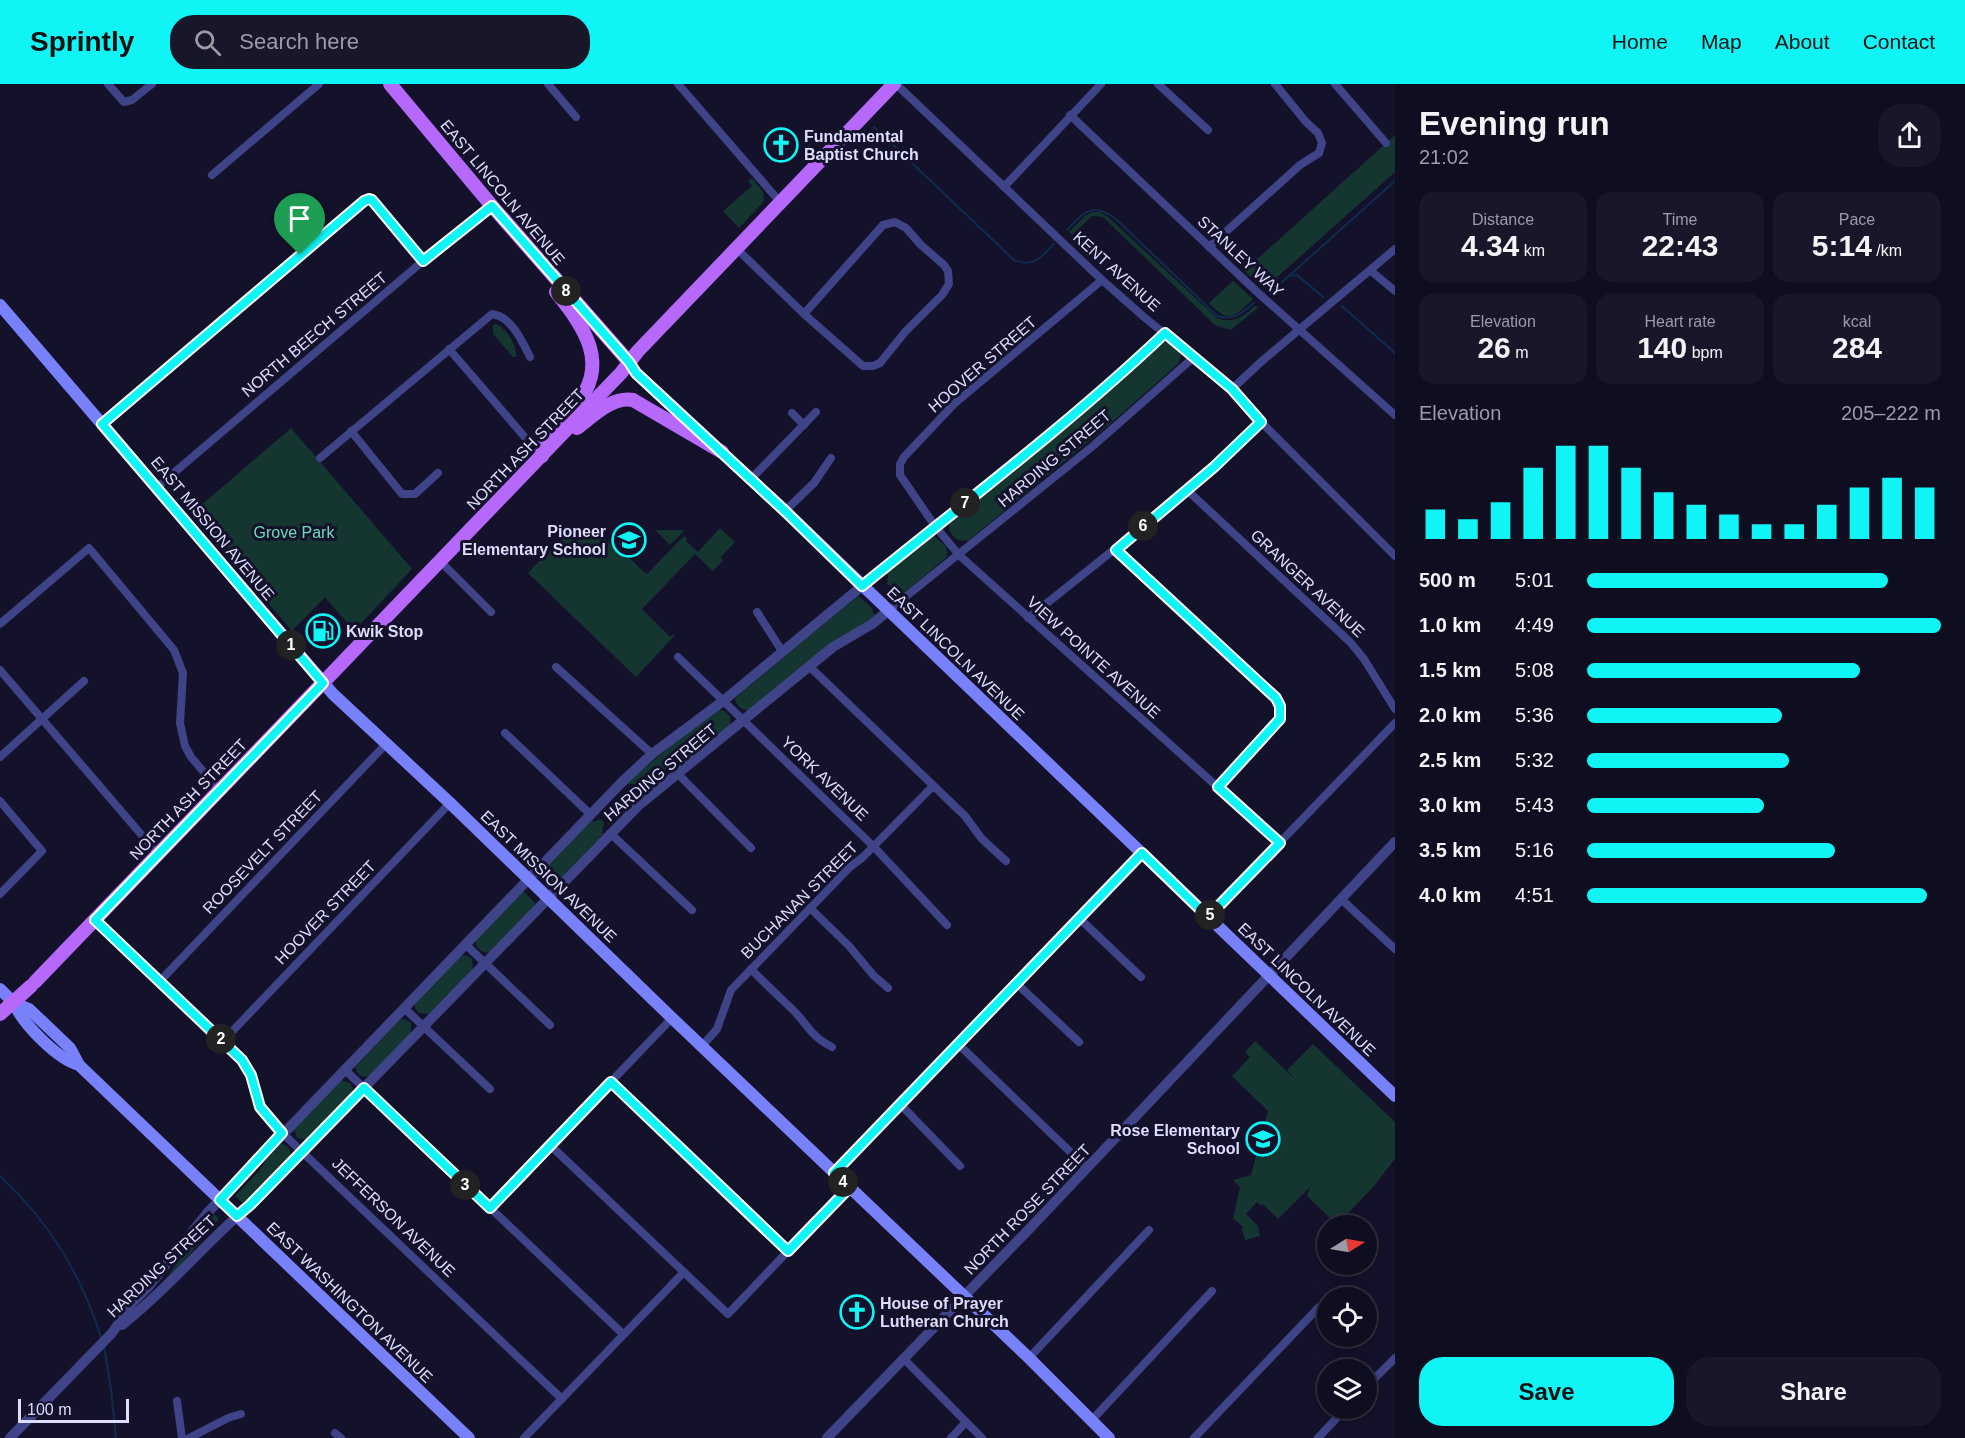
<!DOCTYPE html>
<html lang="en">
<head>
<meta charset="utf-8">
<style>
	:root { --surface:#0f0e20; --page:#181729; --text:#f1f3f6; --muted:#9b9ca5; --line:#2f2e3e; --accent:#11f4f6 }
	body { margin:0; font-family:Arial,sans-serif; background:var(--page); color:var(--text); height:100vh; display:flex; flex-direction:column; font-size:22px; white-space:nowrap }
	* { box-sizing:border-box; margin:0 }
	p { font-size:20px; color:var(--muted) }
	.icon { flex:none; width:33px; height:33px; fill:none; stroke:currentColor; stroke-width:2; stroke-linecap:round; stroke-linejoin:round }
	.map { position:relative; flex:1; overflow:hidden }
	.side { display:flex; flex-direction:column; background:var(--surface); width:570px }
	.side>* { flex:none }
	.needle { width:39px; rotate:79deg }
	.controls { position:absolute; left:1317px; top:1131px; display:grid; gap:12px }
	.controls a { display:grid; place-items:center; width:60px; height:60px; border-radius:50%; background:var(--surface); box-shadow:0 3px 15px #0003,0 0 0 2px var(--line); font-size:30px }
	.scale { position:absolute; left:18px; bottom:15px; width:111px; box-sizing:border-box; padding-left:6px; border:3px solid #deddfe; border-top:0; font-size:16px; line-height:21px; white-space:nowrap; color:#deddfe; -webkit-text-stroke:4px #14122b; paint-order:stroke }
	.pin { position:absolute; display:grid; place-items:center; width:51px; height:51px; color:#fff; margin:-62px -26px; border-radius:50% 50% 50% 0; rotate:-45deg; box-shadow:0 0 6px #0007 }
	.pin .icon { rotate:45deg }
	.km { position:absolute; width:30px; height:30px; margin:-15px; border-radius:50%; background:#222; color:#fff; font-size:16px; line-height:30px; text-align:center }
	.round { display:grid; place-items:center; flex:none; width:63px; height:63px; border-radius:24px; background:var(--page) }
	.summary { display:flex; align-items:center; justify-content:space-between; height:102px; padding:0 24px }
	h1 { font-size:33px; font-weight:700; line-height:45px }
	.figures { display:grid; grid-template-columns:repeat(3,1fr); gap:9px; height:102px; padding:6px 24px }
	.figures div { display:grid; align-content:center; border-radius:15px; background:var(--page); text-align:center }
	.figures b { font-size:30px; font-weight:700 }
	.figures small { font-size:16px; font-weight:400 }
	.figures p { font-size:16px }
	.chart { height:168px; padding:12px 24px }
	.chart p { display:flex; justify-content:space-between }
	.chart svg { width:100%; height:108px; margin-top:6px; stroke:var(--accent); stroke-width:6 }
	.cta { display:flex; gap:12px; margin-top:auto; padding:12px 24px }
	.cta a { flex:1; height:69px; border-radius:24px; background:var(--accent); color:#111; font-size:24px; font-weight:700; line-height:69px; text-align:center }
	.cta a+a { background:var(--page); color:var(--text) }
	ul { padding:0 24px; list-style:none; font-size:20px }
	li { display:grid; grid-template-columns:96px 72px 1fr; align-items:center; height:45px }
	li i { height:15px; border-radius:8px; background:var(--accent) }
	header { display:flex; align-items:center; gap:36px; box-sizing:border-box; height:84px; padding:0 30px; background:var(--accent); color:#111 }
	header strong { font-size:28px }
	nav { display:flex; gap:33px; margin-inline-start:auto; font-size:21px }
	.search { width:420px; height:54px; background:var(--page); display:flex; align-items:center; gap:15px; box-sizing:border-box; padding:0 21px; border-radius:24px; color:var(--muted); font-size:22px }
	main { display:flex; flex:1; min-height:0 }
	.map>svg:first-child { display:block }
	.green { fill:#153531 }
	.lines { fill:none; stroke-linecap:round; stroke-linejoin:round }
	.stream { stroke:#0f2b4d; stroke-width:2 }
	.minor { stroke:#3f4388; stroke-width:8 }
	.tertiary { stroke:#3f4388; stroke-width:10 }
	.secondary { stroke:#7881fa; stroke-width:12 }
	.primary { stroke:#b668fa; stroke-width:14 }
	.route-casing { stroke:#fff; stroke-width:12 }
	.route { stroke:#11f4f6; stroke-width:8 }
	.labels { text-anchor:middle; stroke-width:6; stroke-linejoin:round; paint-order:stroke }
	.poi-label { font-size:16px; font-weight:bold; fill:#deddfe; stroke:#14122b; text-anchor:start }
	.street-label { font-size:16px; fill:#deddfe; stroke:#14122b }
	.park-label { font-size:16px; fill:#6addb6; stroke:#14122b }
</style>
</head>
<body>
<header>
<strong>Sprintly</strong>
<div class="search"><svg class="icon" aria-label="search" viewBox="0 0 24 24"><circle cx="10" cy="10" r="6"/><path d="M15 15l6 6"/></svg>Search here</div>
<nav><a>Home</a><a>Map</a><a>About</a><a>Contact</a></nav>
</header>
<main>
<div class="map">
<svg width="1395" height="1354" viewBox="0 0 1395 1354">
	<rect width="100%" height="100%" fill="#14122b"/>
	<g class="green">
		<path d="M1395,51v37l-130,116 -21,-17z"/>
		<path d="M752,94l11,14 1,9 -25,27 -16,-17 29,-25 -4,-5z"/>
		<path d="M1093,128h7l8,5 109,101c15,6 26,-1 38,-12l4,1 -28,23 -16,-5 -112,-108 -11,-1 -20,19 -3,-3 16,-16z"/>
		<path d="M1233,197l20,18c-19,19 -24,25 -44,4z"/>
		<path d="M496,240c12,6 20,20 20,33h-3l-20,-23v-9z"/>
		<path d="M1160,258c9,-1 18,5 21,14l-3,8 -68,60 -141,116c-12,4 -22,-7 -20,-18z"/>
		<path d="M291,344l121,141 -58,62 -29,-34 -33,34 -100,-118z"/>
		<path d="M720,444l15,14 -14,15 2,3 -10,11 -18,-17 -53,55 28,28 4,-3 1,1 -39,42 -108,-104 38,-40h33c10,10 19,17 30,25 7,5 11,12 18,16l37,-38 3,3 -1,2 12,11z"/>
		<path d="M655,446h27l2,1 -14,14z"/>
		<path d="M934,452l12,10 1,11 -49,41 1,-7 -12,-7 1,-9 -3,-3 45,-35z"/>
		<path d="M858,512l14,12 1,5h2l-1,3 -124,94c-8,1 -14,-4 -15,-12z"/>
		<path d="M719,626l6,1 5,5v10l-56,45c-19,-3 -26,3 -39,16v-3h-10l74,-61z"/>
		<path d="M601,735l3,4 -2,6 1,5 -45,48 -12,-1 -2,-12 48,-49 2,2z"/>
		<path d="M524,808l11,11 -1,4 -43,45c-9,2 -16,-3 -15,-13l44,-46z"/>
		<path d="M462,871l6,1 4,3 1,11 -44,44 -10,-1 -4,-5v-6z"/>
		<path d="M401,935l5,1 5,3v10l-41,43c-8,2 -13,-1 -15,-9z"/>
		<path d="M1255,957l42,40 -10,-11 26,-26 82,78v37l-22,28 -36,38 -30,-29 3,-9 -32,32 -15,-15 -2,2 -4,-4 -11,12 12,12 2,10 -15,4 -3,-11 1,-2 -10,-9 7,-31 -7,-7 18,-5 17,-64 -36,-35 18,-19 -5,-5z"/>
		<path d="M340,996l10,3 3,5 -2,7 -43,45 -11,-2 -3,-11z"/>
		<path d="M279,1060c8,0 14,5 11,14l-44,45h-3l-8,-7 25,-26 9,-17z"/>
		<path d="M213,1129l6,6 -40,48 -14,14 29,-45z"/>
	</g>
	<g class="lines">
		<g class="stream">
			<path d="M874,43l140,133c19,8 28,-3 40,-16"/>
			<path d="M1067,146c18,-19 25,-28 49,-11l101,97c17,5 25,-3 37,-13"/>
			<path d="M1290,192l7,-1 26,22"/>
			<path d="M1271,208l124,-111"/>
			<path d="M1342,222l53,47"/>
			<path d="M0,1092c50,47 80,96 101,161"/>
			<path d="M104,1262l7,43 5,49"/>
		</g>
		<g class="minor">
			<path d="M108,0l16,18 8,-2 20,-16"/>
			<path d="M548,0l28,33"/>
			<path d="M678,0l102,118"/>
			<path d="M896,0l206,196 42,37 88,72 29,33 134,134"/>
			<path d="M1158,0l50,46"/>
			<path d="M1335,0l51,59"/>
			<path d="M1070,31l186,176 139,124"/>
			<path d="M212,91l107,-91"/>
			<path d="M1004,103l97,-103"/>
			<path d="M1209,163l91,-82 19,-12 3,-10 -4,-10 -12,-11 -31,-38"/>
			<path d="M737,165l67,65 59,52h10l7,-3 25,-31 37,-37 7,-11 -1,-13 -4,-6 -23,-20 -15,-17 -11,-6 -12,3 -79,89"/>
			<path d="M1371,187l24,20"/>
			<path d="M1102,196l-148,124 -50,53 -4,7v11l35,51 24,29 321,288"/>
			<path d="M449,265l92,107"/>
			<path d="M1232,305l30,-28 133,-112"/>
			<path d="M792,329l12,12"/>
			<path d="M102,340l262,-223 8,-1 51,61"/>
			<path d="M351,347l51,63h13l23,-21"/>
			<path d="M320,374l172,-144c19,2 30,27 38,43"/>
			<path d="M751,395l65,-67"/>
			<path d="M156,404l267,-227 69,-55"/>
			<path d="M1187,406l163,152 14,17 31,50"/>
			<path d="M785,427l29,-28 17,-25"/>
			<path d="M1115,466l162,148 3,9 -1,12 -61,68"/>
			<path d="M440,477l51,51"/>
			<path d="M862,502c102,-83 207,-162 303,-253"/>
			<path d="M888,527l205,-165 101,-89"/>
			<path d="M757,528l25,39"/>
			<path d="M1028,534c80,-63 159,-126 233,-196"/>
			<path d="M0,540l89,-76 85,102 9,23 -3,50 5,23 6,11 28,33"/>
			<path d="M678,573l196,190 73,78"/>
			<path d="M556,583l96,87"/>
			<path d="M810,583l155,149 17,23 24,22"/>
			<path d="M0,586l158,184"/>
			<path d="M505,649l85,81"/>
			<path d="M0,673l84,-76"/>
			<path d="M678,690l73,74"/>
			<path d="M0,717l42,50 -42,43"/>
			<path d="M610,749l82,77"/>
			<path d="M1341,815l54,50"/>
			<path d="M810,824l39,38 25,30 14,12"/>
			<path d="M1078,833l63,60"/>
			<path d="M1208,833l187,-194"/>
			<path d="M95,835l147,141 9,15 9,32 17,21 285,271"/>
			<path d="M465,860l85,81"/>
			<path d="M751,885c14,15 30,29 44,43 15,16 16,24 37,35"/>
			<path d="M160,897l226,-237"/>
			<path d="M1016,899l63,59"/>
			<path d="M404,924l86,81"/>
			<path d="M223,957l227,-238"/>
			<path d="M957,959l130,125"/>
			<path d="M702,962l15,-17 14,-39 119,-123 13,-10 70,-71"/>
			<path d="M344,985l279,265"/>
			<path d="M611,998l177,169"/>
			<path d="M900,1020l60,62"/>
			<path d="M550,1061l178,169 121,-127"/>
			<path d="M834,1089l308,-320"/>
			<path d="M490,1124l182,-190"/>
			<path d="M903,1274l79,80"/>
			<path d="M1029,1274l120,-128"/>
			<path d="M1366,1303l29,-29"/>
			<path d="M177,1317l5,37"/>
			<path d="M1091,1337l121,-130"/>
			<path d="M335,1349l6,5"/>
			<path d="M189,1354l39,-20 13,-4"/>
			<path d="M524,1354l160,-166"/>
			<path d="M951,1354l15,-16"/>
			<path d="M1194,1354l125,-131"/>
			<path d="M1318,1354l28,-30"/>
		</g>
		<g class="tertiary">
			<path d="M122,1241c46,-36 83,-82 128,-120l389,-400 194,-158 39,-23 16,-13"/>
			<path d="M10,1354l102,-105 21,-31 16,-16 59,-74 414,-430 30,-28 71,-53 139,-115"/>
			<path d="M827,1354l206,-213 362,-383"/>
		</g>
		<g class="secondary">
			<path d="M0,221l333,389 117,109 222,215 357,340 80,80"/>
			<path d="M629,278l7,11 149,138 610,585"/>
			<path d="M0,905l14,14 15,6 41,39 9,17 390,373"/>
			<path d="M14,919c8,20 43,56 65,62"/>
		</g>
		<g class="primary">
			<path d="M390,0l102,122 137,156"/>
			<path d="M577,344c16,-12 35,-32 56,-28l89,52"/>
			<path d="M542,372c1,-6 1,-14 4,-18 6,-12 20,-22 28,-31 38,-42 10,-80 -18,-115"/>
			<path d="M35,898l506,-526 80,-83 17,-22 256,-267"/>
			<path d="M0,930l31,-28"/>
		</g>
	</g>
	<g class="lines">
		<defs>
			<path id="route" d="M369,115l3,1 51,61 69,-55 137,156 7,11 149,138 77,75c102,-83 207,-162 303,-253l67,56 29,33 -47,45 -98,83 160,148 4,8v13l-62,68 62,56 -72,74 -66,-64 -308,320 15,15 -61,63 -177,-169 -121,126 -126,-120 -114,117 -13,11 -17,-16 62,-67 -22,-26 -9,-32 -9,-15 -147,-140 228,-237 -221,-259 262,-223z"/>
		</defs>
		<use href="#route" class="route-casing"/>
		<use href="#route" class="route"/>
	</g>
	<defs>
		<symbol id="church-ring" viewBox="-11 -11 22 22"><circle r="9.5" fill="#14122b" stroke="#11f4f6" stroke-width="1.5"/><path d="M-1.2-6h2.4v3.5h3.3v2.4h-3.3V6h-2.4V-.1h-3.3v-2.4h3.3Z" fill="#11f4f6"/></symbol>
		<symbol id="school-ring" viewBox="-11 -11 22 22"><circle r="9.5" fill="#14122b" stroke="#11f4f6" stroke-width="1.5"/><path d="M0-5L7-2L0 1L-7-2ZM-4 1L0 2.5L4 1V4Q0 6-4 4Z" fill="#11f4f6"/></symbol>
		<symbol id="fuel-ring" viewBox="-11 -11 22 22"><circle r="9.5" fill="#14122b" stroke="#11f4f6" stroke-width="1.5"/><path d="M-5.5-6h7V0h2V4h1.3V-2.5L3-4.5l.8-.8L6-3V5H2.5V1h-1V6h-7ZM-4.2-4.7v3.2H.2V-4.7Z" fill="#11f4f6"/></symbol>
	</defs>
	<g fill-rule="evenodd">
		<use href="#church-ring" x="762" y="42" width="38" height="38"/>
		<use href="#school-ring" x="610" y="437" width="38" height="38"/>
		<use href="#fuel-ring" x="304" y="528" width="38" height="38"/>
		<use href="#school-ring" x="1244" y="1036" width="38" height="38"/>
		<use href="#church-ring" x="838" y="1209" width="38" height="38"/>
	</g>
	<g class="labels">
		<g class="poi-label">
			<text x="804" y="58">Fundamental<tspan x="804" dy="18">Baptist Church</tspan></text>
			<text x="606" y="453" text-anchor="end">Pioneer<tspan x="606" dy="18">Elementary School</tspan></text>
			<text x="346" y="553">Kwik Stop</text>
			<text x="1240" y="1052" text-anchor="end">Rose Elementary<tspan x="1240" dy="18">School</tspan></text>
			<text x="880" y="1225">House of Prayer<tspan x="880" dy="18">Lutheran Church</tspan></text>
		</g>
		<g class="street-label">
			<text transform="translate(503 108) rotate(50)" y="6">EAST LINCOLN AVENUE</text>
			<text transform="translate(1241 172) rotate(43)" y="6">STANLEY WAY</text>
			<text transform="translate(1117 187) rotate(42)" y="6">KENT AVENUE</text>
			<text transform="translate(314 250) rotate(-40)" y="6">NORTH BEECH STREET</text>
			<text transform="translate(982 280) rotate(-41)" y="6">HOOVER STREET</text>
			<text transform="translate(525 365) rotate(-46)" y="6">NORTH ASH STREET</text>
			<text transform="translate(1054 374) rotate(-40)" y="6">HARDING STREET</text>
			<text transform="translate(213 444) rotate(50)" y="6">EAST MISSION AVENUE</text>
			<text transform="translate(1308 499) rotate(43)" y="6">GRANGER AVENUE</text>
			<text transform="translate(956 569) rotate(44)" y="6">EAST LINCOLN AVENUE</text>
			<text transform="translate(1094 573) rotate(42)" y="6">VIEW POINTE AVENUE</text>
			<text transform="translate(660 688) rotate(-40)" y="6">HARDING STREET</text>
			<text transform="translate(825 694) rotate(44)" y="6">YORK AVENUE</text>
			<text transform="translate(188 715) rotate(-46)" y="6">NORTH ASH STREET</text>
			<text transform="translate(262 768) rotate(-46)" y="6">ROOSEVELT STREET</text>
			<text transform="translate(549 792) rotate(44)" y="6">EAST MISSION AVENUE</text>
			<text transform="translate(799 816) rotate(-45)" y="6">BUCHANAN STREET</text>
			<text transform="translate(325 828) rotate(-46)" y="6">HOOVER STREET</text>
			<text transform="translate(1307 905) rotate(44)" y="6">EAST LINCOLN AVENUE</text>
			<text transform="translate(1027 1125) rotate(-46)" y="6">NORTH ROSE STREET</text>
			<text transform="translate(394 1133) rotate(44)" y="6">JEFFERSON AVENUE</text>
			<text transform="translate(161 1182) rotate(-43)" y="6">HARDING STREET</text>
			<text transform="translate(350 1218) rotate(44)" y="6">EAST WASHINGTON AVENUE</text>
		</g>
		<g class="park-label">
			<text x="294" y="454">Grove Park</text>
		</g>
	</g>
</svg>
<div class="controls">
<a><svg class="needle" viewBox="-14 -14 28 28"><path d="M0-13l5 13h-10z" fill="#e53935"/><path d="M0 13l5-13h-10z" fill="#9b9ca5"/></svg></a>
<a><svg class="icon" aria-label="locate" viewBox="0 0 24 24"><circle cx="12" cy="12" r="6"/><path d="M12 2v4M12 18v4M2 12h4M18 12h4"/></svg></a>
<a><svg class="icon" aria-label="layers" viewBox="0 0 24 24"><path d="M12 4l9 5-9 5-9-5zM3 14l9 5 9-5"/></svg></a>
</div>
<div class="scale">100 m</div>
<div class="pin" style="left:300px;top:171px;background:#1e9e55"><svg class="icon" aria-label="arrive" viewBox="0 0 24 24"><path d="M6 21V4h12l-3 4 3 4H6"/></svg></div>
<b class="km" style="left:291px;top:561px">1</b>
<b class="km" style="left:221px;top:955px">2</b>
<b class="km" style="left:465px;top:1101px">3</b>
<b class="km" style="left:843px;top:1098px">4</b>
<b class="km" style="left:1210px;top:831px">5</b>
<b class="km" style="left:1143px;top:442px">6</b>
<b class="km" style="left:965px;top:419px">7</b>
<b class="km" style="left:566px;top:207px">8</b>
</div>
<section class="side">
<div class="summary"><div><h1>Evening run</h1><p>21:02</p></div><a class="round"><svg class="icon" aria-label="share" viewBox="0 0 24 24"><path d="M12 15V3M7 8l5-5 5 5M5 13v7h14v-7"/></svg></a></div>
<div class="figures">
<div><p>Distance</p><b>4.34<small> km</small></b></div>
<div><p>Time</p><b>22:43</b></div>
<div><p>Pace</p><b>5:14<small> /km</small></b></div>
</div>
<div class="figures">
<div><p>Elevation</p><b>26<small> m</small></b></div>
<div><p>Heart rate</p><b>140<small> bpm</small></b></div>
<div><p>kcal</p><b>284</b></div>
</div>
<div class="chart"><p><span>Elevation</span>205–222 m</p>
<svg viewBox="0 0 160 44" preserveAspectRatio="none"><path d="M5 44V32M15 44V36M25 44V29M35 44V15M45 44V6M55 44V6M65 44V15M75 44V25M85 44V30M95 44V34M105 44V38M115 44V38M125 44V30M135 44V23M145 44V19M155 44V23"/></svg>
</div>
<ul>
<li><b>500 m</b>5:01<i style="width:85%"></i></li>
<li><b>1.0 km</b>4:49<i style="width:100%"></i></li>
<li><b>1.5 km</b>5:08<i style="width:77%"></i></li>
<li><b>2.0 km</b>5:36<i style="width:55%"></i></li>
<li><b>2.5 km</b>5:32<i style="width:57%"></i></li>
<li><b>3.0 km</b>5:43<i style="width:50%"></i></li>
<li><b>3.5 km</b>5:16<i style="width:70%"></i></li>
<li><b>4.0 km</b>4:51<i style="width:96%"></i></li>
</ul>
<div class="cta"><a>Save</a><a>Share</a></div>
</section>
</main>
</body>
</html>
